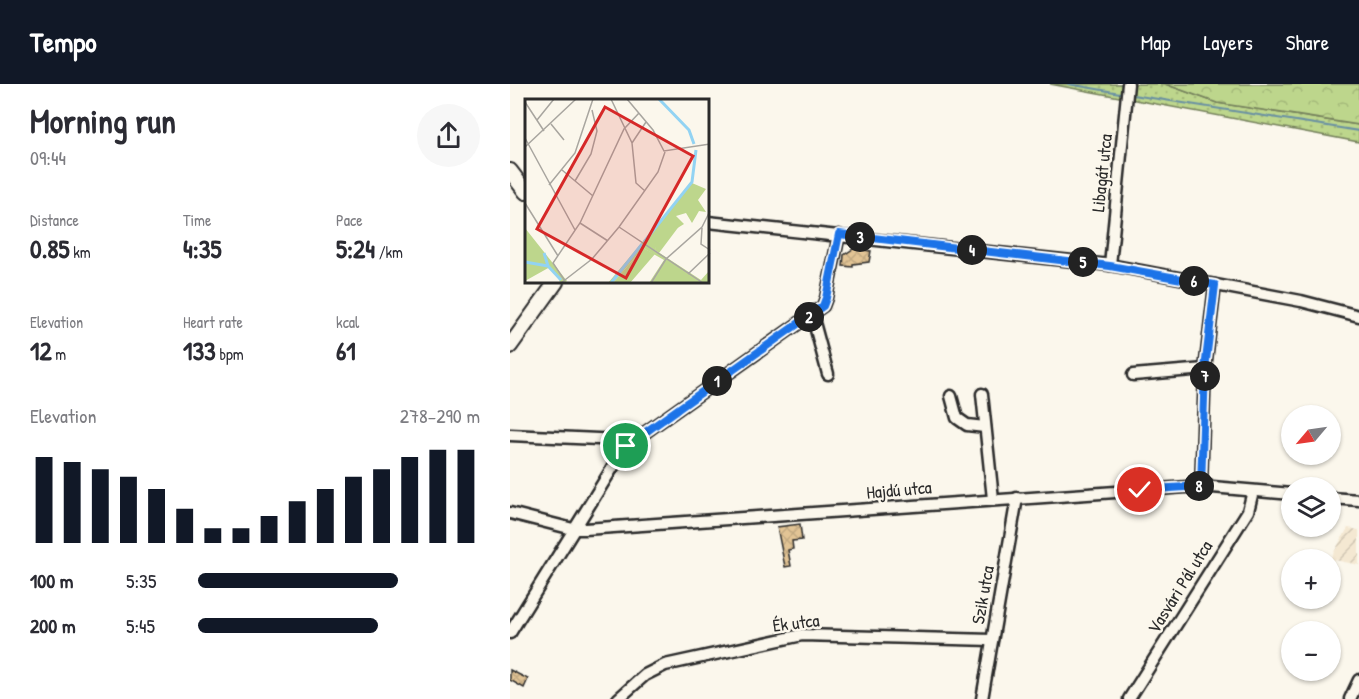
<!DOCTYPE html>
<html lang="en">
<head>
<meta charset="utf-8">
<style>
	:root { --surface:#fff; --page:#f7f7f7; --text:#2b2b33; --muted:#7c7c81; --accent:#111827 }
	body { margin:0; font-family:"Patrick Hand",sans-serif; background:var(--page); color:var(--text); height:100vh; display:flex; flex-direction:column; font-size:22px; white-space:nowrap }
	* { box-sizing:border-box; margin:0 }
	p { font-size:20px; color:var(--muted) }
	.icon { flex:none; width:33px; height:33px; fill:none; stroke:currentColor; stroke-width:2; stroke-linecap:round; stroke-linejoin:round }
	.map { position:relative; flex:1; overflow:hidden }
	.drawer { display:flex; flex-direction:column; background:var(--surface); width:510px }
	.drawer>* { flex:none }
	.needle { width:39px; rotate:241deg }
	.tools { position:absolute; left:771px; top:321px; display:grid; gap:12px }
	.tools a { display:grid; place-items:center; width:60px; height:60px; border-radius:50%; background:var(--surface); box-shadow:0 2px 4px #0004; font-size:30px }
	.pin { position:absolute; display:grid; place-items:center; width:51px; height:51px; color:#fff; margin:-26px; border:3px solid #fff; border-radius:50%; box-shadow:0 2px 6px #0007 }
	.km { position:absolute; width:30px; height:30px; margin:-15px; border-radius:50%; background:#222; color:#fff; font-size:16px; line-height:30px; text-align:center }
	.round { display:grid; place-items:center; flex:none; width:63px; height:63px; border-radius:32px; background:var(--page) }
	.headline { display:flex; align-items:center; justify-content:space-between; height:102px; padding:0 30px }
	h1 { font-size:33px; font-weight:700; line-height:45px }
	.figures { display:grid; grid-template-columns:repeat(3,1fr); gap:9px; height:102px; padding:6px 30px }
	.figures div { display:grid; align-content:center }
	.figures b { font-size:26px; font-weight:700 }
	.figures small { font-size:16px; font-weight:400 }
	.figures p { font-size:16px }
	.chart { height:168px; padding:12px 30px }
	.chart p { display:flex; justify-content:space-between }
	.chart svg { width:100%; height:108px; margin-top:6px; stroke:var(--accent); stroke-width:6 }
	ul { padding:0 30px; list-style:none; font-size:20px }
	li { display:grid; grid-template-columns:96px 72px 1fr; align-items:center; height:45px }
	li i { height:15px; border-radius:8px; background:var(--accent) }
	header { display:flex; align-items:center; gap:36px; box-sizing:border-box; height:84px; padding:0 30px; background:var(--accent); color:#fff }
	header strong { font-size:28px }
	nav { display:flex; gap:33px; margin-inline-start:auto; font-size:21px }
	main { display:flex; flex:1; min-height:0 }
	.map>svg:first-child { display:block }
	.industrial { fill:url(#industrial-furrows) }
	.grass { fill:url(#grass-dots); stroke:#74805c; stroke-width:1.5 }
	.forest { fill:url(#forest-crowns); stroke:#74805c; stroke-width:1.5 }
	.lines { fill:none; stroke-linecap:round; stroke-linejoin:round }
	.stream { stroke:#6990a3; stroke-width:2 }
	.building { fill:url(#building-cross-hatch); stroke:#2b2b2b; stroke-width:1.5 }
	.minor-casing { stroke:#2b2b2b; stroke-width:15 }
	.major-casing { stroke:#2b2b2b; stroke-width:18 }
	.minor { stroke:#fbf7ec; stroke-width:10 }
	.major { stroke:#fbf7ec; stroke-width:14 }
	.route-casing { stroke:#fff; stroke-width:12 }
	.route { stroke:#1a73e8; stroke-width:8 }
	.labels { text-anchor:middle; stroke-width:5; stroke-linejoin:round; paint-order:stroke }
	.street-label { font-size:18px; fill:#2b2b2b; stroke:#fbf7ec }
	.inset-river { fill:none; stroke:#92d3f3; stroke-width:3 }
	.inset-road { fill:none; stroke:#a8a59f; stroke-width:1.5 }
	.view { fill:#d62828; fill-opacity:0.15; stroke:#d62828; stroke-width:3 }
	.inset-edge { fill:none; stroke:#2b2b2b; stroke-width:3 }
</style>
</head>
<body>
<header>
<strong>Tempo</strong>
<nav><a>Map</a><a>Layers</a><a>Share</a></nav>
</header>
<main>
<section class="drawer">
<div class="headline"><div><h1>Morning run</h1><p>09:44</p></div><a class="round"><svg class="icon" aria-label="share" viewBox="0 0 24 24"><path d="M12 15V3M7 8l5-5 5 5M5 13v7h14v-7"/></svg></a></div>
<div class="figures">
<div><p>Distance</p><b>0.85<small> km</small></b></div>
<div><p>Time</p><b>4:35</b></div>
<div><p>Pace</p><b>5:24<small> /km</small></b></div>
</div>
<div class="figures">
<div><p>Elevation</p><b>12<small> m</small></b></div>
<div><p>Heart rate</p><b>133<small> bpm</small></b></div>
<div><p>kcal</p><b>61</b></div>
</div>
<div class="chart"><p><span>Elevation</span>278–290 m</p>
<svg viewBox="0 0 160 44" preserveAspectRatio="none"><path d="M5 44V9M15 44V11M25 44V14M35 44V17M45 44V22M55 44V30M65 44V38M75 44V38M85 44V33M95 44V27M105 44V22M115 44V17M125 44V14M135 44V9M145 44V6M155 44V6"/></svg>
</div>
<ul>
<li><b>100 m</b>5:35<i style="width:71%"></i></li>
<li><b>200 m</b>5:45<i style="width:64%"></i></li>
</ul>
</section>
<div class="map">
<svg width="849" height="615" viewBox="0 0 849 615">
	<defs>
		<pattern id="industrial-furrows" width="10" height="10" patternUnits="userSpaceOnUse" patternTransform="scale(1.5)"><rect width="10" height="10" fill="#f4e8d2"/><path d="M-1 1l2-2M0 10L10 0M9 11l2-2" fill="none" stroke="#d1c7b4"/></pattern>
		<pattern id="grass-dots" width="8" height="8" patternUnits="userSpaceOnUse" patternTransform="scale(1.5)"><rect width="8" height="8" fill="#bdd68c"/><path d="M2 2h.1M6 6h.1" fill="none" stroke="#a3b879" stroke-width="1.8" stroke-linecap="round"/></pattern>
		<pattern id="forest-crowns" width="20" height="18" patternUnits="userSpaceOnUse" patternTransform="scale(1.5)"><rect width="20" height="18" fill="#bdd68c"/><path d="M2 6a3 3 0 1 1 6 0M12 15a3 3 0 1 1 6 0" fill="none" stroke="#a3b879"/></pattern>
		<pattern id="building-cross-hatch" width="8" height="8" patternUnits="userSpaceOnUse" patternTransform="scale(1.5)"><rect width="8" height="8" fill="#e2c495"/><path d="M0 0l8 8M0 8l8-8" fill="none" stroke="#c2a981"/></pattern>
	</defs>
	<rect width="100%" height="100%" fill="#fbf7ec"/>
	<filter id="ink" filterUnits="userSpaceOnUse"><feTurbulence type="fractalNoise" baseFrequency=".0167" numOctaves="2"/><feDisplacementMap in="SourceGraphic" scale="12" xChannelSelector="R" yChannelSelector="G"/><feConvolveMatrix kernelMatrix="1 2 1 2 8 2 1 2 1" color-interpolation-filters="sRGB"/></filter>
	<g filter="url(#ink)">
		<path class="industrial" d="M838,444l11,2v35l-29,-6z"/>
		<path class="grass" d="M540,0h115l52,19 142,22v17z"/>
		<path class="forest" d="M655,0h194v41l-142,-22z"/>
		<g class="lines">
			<g class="stream">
				<path d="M558,0l52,9"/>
				<path d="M623,11l226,36"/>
			</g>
		</g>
		<g class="building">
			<path d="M343,165l18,2 -2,11 -16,2v3l-10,-1 1,-11z"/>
			<path d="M290,440l2,16 -10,1 1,8 -5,1 3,16 -6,1 -8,-40z"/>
			<path d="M0,586l18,9 -4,9 -14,-8z"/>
		</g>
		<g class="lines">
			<defs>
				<g id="minor">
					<path d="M198,138l402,43 191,36 58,15"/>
					<path d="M600,181l18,-181"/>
					<path d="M302,231l16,59"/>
					<path d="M623,291l72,-6"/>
					<path d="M472,310l11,105"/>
					<path d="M441,312l6,22 10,7 18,2"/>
					<path d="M0,351l110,5 6,6"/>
					<path d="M691,402l4,-117 10,-84"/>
					<path d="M820,414l29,2"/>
					<path d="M0,429l63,16h12l616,-43 91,8"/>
					<path d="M0,549l116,-187 197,-140 3,-8 13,-63"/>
					<path d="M108,615l27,-24 20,-10 137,-30 190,5"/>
					<path d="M472,615l35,-201"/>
					<path d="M619,615l119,-188 5,-20"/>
					<path d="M840,615l9,-19"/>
				</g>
				<g id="major">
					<path d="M0,87l16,21"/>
					<path d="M0,262l46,-64"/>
				</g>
			</defs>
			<use href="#minor" class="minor-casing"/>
			<use href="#major" class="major-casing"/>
			<use href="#minor" class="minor"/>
			<use href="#major" class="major"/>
		</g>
	</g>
	<g class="lines" filter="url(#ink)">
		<defs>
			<path id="route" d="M116,362l197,-140 3,-8 13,-64 271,32 105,19 -10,84 -4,117 -61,4"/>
		</defs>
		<use href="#route" class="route-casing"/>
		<use href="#route" class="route"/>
	</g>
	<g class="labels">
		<g class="street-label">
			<text transform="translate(592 89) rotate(-84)" y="6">Libagát utca</text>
			<text transform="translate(389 406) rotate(-5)" y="6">Hajdú utca</text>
			<text transform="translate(670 503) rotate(-58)" y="6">Vasvári Pál utca</text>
			<text transform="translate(473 511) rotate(-80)" y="6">Szik utca</text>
			<text transform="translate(286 539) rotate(-7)" y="6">Ék utca</text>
		</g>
	</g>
	<g transform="translate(15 15)">
		<rect width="184" height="184" fill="#fbf7ec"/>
		<path d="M167,84l14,6 -8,11 8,12 -7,-1 -7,12 -6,-10 -10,3 8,8 -26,16 -3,10 46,30 8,-9v12h-60l15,-23 -21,-12 -30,35h-5zM0,129l42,53 -3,2h-6l2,-2 -10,-14 -25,14z" fill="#bdd68c"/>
		<path d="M155,126l-21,28 -4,-3 1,-12 7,-7zM118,149l12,6 -25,29h-17z" fill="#bdd68c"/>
		<path class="inset-river" d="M134,0l30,31 5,14M119,143l48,-60 4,-32M19,154l4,13 13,14M0,163l23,4M86,184l31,-39"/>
		<path class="inset-road" d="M86,0l21,44 4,40 9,8M102,0l26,31 11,21 46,-7M0,3l19,29M12,21l17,-21M26,25l13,16M0,39l50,92M107,44l14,-21M0,48l51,-48M37,71l31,26M50,82l16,-27 6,-23 -5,-21M24,86l26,-32 18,-54M0,104l33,53M55,124l28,18M94,128l84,56M177,129l-1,16 9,6M163,175l22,-21M40,182l-12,-18 27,-40 44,-94 15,-16M36,184l31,-24 27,-32 39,-55 7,-20M126,184l15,-24 36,-32 8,-16"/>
		<path class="view" d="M80,8l88,49 -67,122 -89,-49z"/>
		<rect width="184" height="184" class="inset-edge"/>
	</g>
</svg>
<div class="tools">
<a><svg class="needle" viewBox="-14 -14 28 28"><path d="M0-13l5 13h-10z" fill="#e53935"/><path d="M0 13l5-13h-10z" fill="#7c7c81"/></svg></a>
<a><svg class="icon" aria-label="layers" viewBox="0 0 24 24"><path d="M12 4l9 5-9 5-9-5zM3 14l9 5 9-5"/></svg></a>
<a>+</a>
<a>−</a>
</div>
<div class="pin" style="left:116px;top:362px;background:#1e9e55"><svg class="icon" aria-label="arrive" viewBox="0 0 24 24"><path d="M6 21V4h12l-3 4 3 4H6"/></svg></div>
<div class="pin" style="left:630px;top:406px;background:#d93025"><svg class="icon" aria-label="check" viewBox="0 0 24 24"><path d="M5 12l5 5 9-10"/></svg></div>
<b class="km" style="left:207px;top:297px">1</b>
<b class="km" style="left:299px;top:233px">2</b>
<b class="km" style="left:350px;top:153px">3</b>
<b class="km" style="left:462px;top:166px">4</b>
<b class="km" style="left:573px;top:178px">5</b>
<b class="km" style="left:684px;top:197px">6</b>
<b class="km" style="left:695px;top:292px">7</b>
<b class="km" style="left:689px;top:402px">8</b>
</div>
</main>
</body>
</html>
